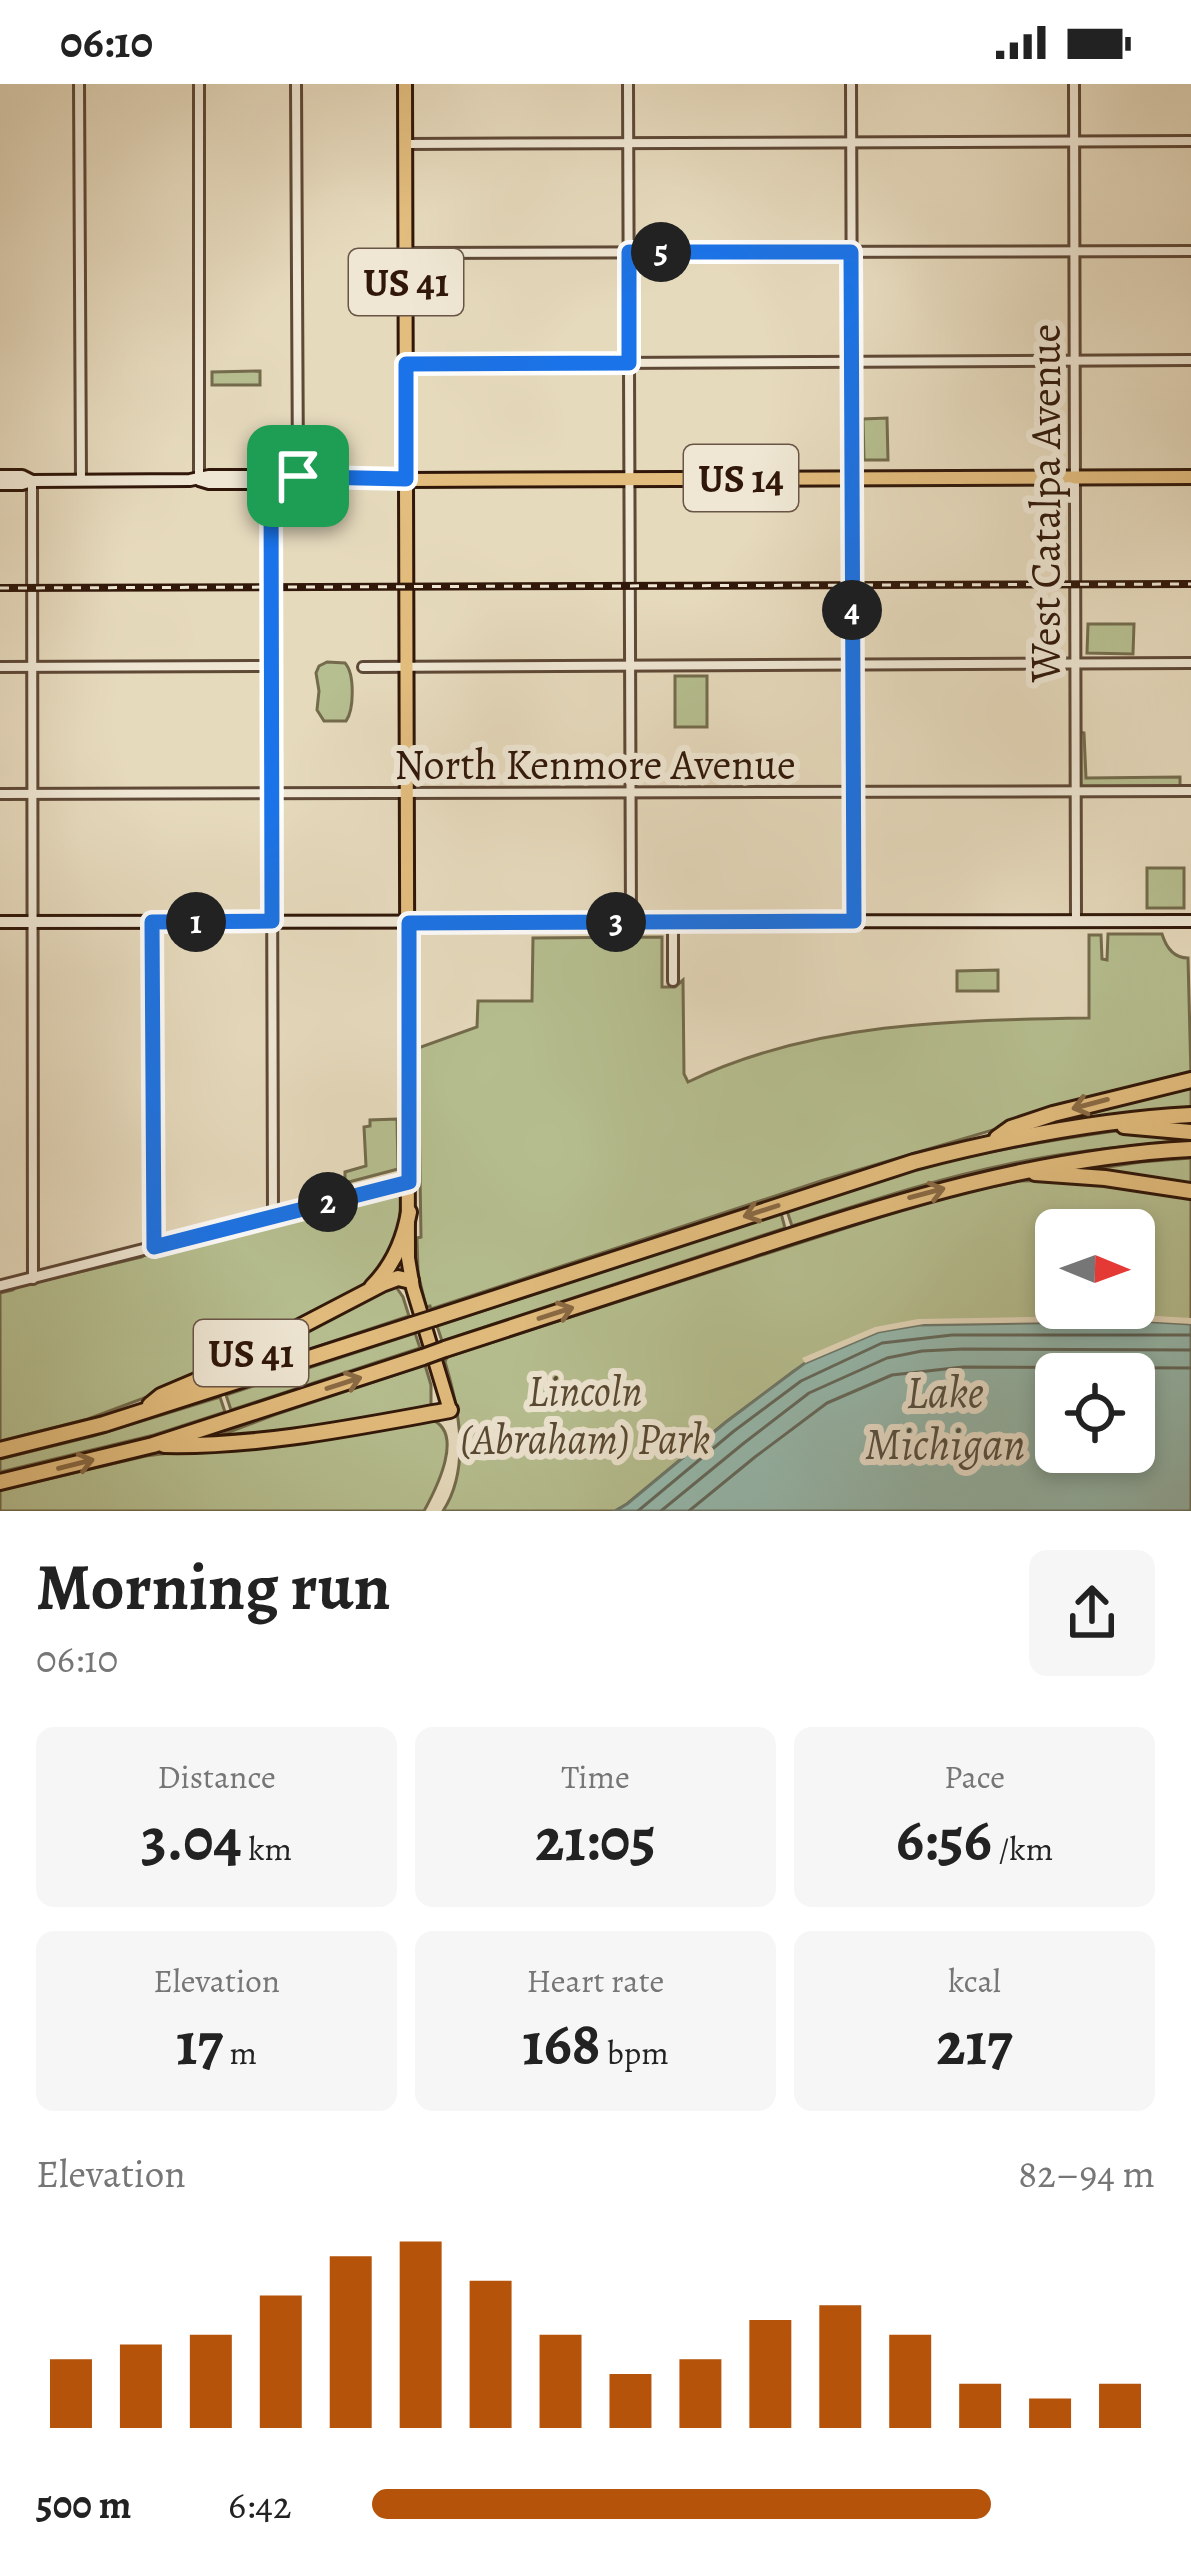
<!DOCTYPE html>
<html lang="en">
<head>
<meta charset="utf-8">
<style>
	:root { --surface:#fff; --page:#f6f6f6; --text:#222; --muted:#767676; --accent:#b45309 }
	body { margin:0; font-family:Alegreya,serif; background:var(--page); color:var(--text); height:100vh; display:flex; flex-direction:column; font-size:45px; white-space:nowrap }
	* { box-sizing:border-box; margin:0 }
	p { font-size:39px; color:var(--muted) }
	.icon { flex:none; width:66px; height:66px; fill:none; stroke:currentColor; stroke-width:2; stroke-linecap:round; stroke-linejoin:round }
	.map { position:relative; height:1427px; overflow:hidden }
	.sheet { display:flex; flex-direction:column; background:var(--surface); flex:1 }
	.sheet>* { flex:none }
	.needle { width:78px; rotate:91deg }
	.tools { position:absolute; left:1035px; top:1125px; display:grid; gap:24px }
	.tools a { display:grid; place-items:center; width:120px; height:120px; border-radius:18px; background:var(--surface); box-shadow:0 6px 18px #0003; font-size:60px }
	.pin { position:absolute; display:grid; place-items:center; width:102px; height:102px; color:#fff; margin:-51px; border-radius:24px; box-shadow:0 6px 18px #0006 }
	.km { position:absolute; width:60px; height:60px; margin:-30px; border-radius:50%; background:#222; color:#fff; font-size:33px; line-height:60px; text-align:center }
	.round { display:grid; place-items:center; flex:none; width:126px; height:126px; border-radius:18px; background:var(--page) }
	.summary { display:flex; align-items:center; justify-content:space-between; height:204px; padding:0 36px }
	h1 { font-size:66px; font-weight:700; line-height:90px }
	.metrics { display:grid; grid-template-columns:repeat(3,1fr); gap:18px; height:204px; padding:12px 36px }
	.metrics div { display:grid; align-content:center; border-radius:18px; background:var(--page); text-align:center }
	.metrics b { font-size:60px; font-weight:700 }
	.metrics small { font-size:33px; font-weight:400 }
	.metrics p { font-size:33px }
	.chart { height:336px; padding:24px 36px }
	.chart p { display:flex; justify-content:space-between }
	.chart svg { width:100%; height:216px; margin-top:12px; stroke:var(--accent); stroke-width:6 }
	ul { padding:0 36px; list-style:none; font-size:39px }
	li { display:grid; grid-template-columns:192px 144px 1fr; align-items:center; height:90px }
	li i { height:30px; border-radius:15px; background:var(--accent) }
	.status { display:flex; justify-content:space-between; align-items:center; height:84px; padding:0 60px; background:var(--surface); direction:ltr }
	.status svg { height:33px; fill:currentColor }
	.map>svg:first-child { display:block }
	.green { fill:#b6bf90; stroke:#736b4c; stroke-width:3; fill-rule:evenodd }
	.water { fill:#96bbb0; stroke:#6d796d; stroke-width:3; fill-rule:evenodd }
	.pier { fill:#e6dabd }
	.lines { fill:none; stroke-linecap:round; stroke-linejoin:round }
	.shore { stroke:#63695c; stroke-width:3 }
	.minor-casing { stroke:#5e4836; stroke-width:14 }
	.tertiary-casing { stroke:#5e4836; stroke-width:15 }
	.secondary-casing { stroke:#301709; stroke-width:16 }
	.primary-casing { stroke:#301709; stroke-width:18 }
	.motorway-casing { stroke:#301709; stroke-width:20 }
	.minor { stroke:#efe7d4; stroke-width:8 }
	.tertiary { stroke:#efe7d4; stroke-width:9 }
	.secondary { stroke:#efe7d4; stroke-width:10 }
	.primary { stroke:#e3bd7e; stroke-width:12 }
	.motorway { stroke:#e3bd7e; stroke-width:14 }
	.rail-casing { stroke:#301709; stroke-width:8 }
	.rail { stroke:#efe7d4; stroke-width:3; stroke-dasharray:9; stroke-linecap:butt }
	.motorway-bridge-casing { stroke:#301709; stroke-width:20; stroke-linecap:butt }
	.motorway-bridge { stroke:#e3bd7e; stroke-width:14 }
	.oneway { stroke:#8a6a44 }
	.route-casing { stroke:#fff; stroke-width:24 }
	.route { stroke:#1a73e8; stroke-width:15 }
	.labels { text-anchor:middle; stroke-width:12; stroke-linejoin:round; paint-order:stroke }
	.shield { fill:#efe7d4; stroke:#695546; stroke-width:3 }
	.shield-label { font-size:39px; font-weight:bold; fill:#301709 }
	.street-label { font-size:42px; fill:#301709; stroke:#efe7d4 }
	.park-label { font-size:42px; font-style:italic; fill:#584932; stroke:#efe7d4 }
	.water-label { font-size:45px; font-style:italic; fill:#545043; stroke:#efe7d4 }
</style>
</head>
<body>
<div class="status"><b>06:10</b><svg viewBox="0 0 49 12"><path d="M0 12V9h3v3zM5 12V6h3v6zM10 12V3h3v9zM15 12V0h3v12zM26 1h20v11H26zM47 4h2v5h-2z"/></svg></div>
<div class="map">
<svg width="1191" height="1427" viewBox="0 0 1191 1427">
	<rect width="100%" height="100%" fill="#e6dabd"/>
	<filter id="stains"><feTurbulence type="fractalNoise" baseFrequency=".00167" numOctaves="4"/><feColorMatrix values="0 0 0 0 .2 0 0 0 0 .09 0 0 0 0 .02 0 0 0 .5 -.17"/></filter>
	<radialGradient id="worn" r=".72"><stop offset=".6" stop-color="#630" stop-opacity="0"/><stop offset="1" stop-color="#630" stop-opacity=".3"/></radialGradient>
	<g class="green">
		<path d="M260,287v14h-48v-13z"/>
		<path d="M887,334l1,42h-24l-1,-41z"/>
		<path d="M1088,540h46l-1,30 -46,-1z"/>
		<path d="M327,578l18,1c10,11 9,47 1,58h-22l-7,-11 2,-19 -3,-18 3,-7z"/>
		<rect x="675" y="592" width="32" height="51"/>
		<path d="M1080,648l4,1 2,45 94,-1v12h-100z"/>
		<rect x="1147" y="784" width="37" height="40"/>
		<path d="M1108,850h54c4,13 11,24 26,24l3,118 -70,16 -297,88 -393,129 -1,-3 -4,1 -8,-34 -1,-35 4,-1 -3,-189 59,-21 1,-26h54l1,-63 129,-1v50h13l8,-7 1,94 4,8c123,-60 267,-62 401,-64v-83h12l1,24 5,1z"/>
		<path d="M998,886v21h-41v-20z"/>
		<path d="M1191,1000v23l-138,14z"/>
		<path d="M397,1035l1,50 -53,14v-11l21,-6 -2,-39 6,-1v-6z"/>
		<path d="M1115,1047l61,4 1,6c-57,6 -113,11 -168,23 -74,15 -145,39 -217,62l-5,-15c39,-13 77,-26 116,-38 70,-20 141,-32 212,-42z"/>
		<path d="M1191,1074v29l-109,-16 59,-9z"/>
		<path d="M1072,1096l119,15v129l-52,-3 -220,4 -125,46 -68,51 -99,82 -12,7h-172c28,-43 16,-103 2,-149l2,-5 495,-160 78,-16zM1056,1146h78v78h-78z"/>
		<path d="M395,1108l6,3c-1,41 -6,58 -33,89l-205,107 -75,28 -88,22v-148l13,-3 3,-3 126,-30 3,-3z"/>
		<path d="M781,1129l4,15 -343,113 -5,-15z"/>
		<path d="M394,1200l9,13 6,19 -213,71z"/>
		<path d="M415,1249l5,15 -189,62 -5,-15z"/>
		<path d="M425,1281l6,20v22l-87,16 -131,15 61,-23z"/>
		<path d="M220,1313l5,15 -71,23 -154,37v-13l93,-23z"/>
		<path d="M430,1335c36,12 6,70 -6,92h-424v-21l146,-34z"/>
	</g>
	<path class="water" d="M1139,1237l52,3v187h-576l12,-7 99,-82 68,-51 11,-8 73,-31 41,-7zM1056,1290h78v78h-78z"/>
	<path class="pier" d="M1139,1231l52,3v6l-52,-3 -215,3 -46,8 -73,31 -3,-5 73,-31 43,-8z"/>
	<g class="lines">
		<g class="shore">
			<path d="M638,1427l96,-80 67,-50 81,-38 70,-8h239"/>
			<path d="M661,1427l83,-68 65,-50 78,-35 35,-7 41,-2 228,1"/>
			<path d="M689,1427l66,-54 72,-54 65,-28 71,-8 228,1"/>
		</g>
		<defs>
			<g id="minor">
				<path d="M79,0l2,397"/>
				<path d="M199,0v394"/>
				<path d="M296,0l2,391"/>
				<path d="M628,0l3,838"/>
				<path d="M851,0l3,837"/>
				<path d="M1074,0l2,837"/>
				<path d="M407,60l784,-3"/>
				<path d="M405,169l786,-2"/>
				<path d="M407,280l784,-4"/>
				<path d="M271,396l2,737"/>
				<path d="M32,397l1,798"/>
				<path d="M0,583l272,-1"/>
				<path d="M363,583l828,-4"/>
				<path d="M0,710l1191,-3"/>
				<path d="M152,838l2,325"/>
				<path d="M673,897v-59"/>
			</g>
			<path id="tertiary" d="M0,1202l409,-104"/>
			<g id="secondary">
				<path d="M0,392h22l10,5"/>
				<path d="M199,396l10,3h116l14,-4"/>
				<path d="M0,400h22l10,-3 158,-1 19,-4h117l15,3 65,1"/>
				<path d="M0,838l1191,-1"/>
			</g>
			<g id="primary">
				<path d="M405,0l3,1174 5,30 37,122"/>
				<path d="M406,396l785,-3"/>
			</g>
			<g id="motorway">
				<path d="M1124,1042l67,6"/>
				<path d="M997,1054l14,-10 42,-14 138,-34"/>
				<path d="M1035,1089l70,5 86,13"/>
				<path d="M372,1203c21,-21 32,-46 37,-75"/>
				<path d="M434,1234l480,-156c92,-24 183,-42 277,-47"/>
				<path d="M445,1265c101,-33 202,-66 303,-99 145,-48 289,-93 443,-101"/>
				<path d="M150,1321l11,-9 33,-14 188,-98 16,-6 13,3"/>
				<path d="M164,1361c95,2 192,-18 286,-35"/>
				<path d="M0,1366l104,-26 308,-99"/>
				<path d="M0,1398l153,-37 270,-88"/>
			</g>
		</defs>
		<use href="#minor" class="minor-casing"/>
		<use href="#tertiary" class="tertiary-casing"/>
		<use href="#secondary" class="secondary-casing"/>
		<use href="#primary" class="primary-casing"/>
		<use href="#motorway" class="motorway-casing"/>
		<use href="#minor" class="minor"/>
		<use href="#tertiary" class="tertiary"/>
		<use href="#secondary" class="secondary"/>
		<use href="#primary" class="primary"/>
		<use href="#motorway" class="motorway"/>
		<defs>
			<path id="rail" d="M0,504l1191,-4"/>
		</defs>
		<use href="#rail" class="rail-casing"/>
		<use href="#rail" class="rail"/>
		<defs>
			<g id="motorway-bridge">
				<path d="M412,1241l22,-7"/>
				<path d="M423,1273l22,-8"/>
			</g>
		</defs>
		<use href="#motorway-bridge" class="motorway-bridge-casing"/>
		<use href="#motorway-bridge" class="motorway-bridge"/>
	</g>
	<defs><path id="oneway-shaft" d="M-6 0H5M1.5-3L5.5 0L1.5 3" fill="none" stroke-width="1.6" stroke-linecap="round" stroke-linejoin="round" transform="scale(3)"/></defs>
	<g class="oneway">
		<use href="#oneway-shaft" transform="translate(1090 1020) rotate(165)"/>
		<use href="#oneway-shaft" transform="translate(927 1109) rotate(-15)"/>
		<use href="#oneway-shaft" transform="translate(761 1127) rotate(162)"/>
		<use href="#oneway-shaft" transform="translate(556 1229) rotate(-18)"/>
		<use href="#oneway-shaft" transform="translate(344 1299) rotate(-18)"/>
		<use href="#oneway-shaft" transform="translate(76 1380) rotate(-14)"/>
	</g>
	<g class="lines">
		<defs>
			<path id="route" d="M629,168h222l3,669 -445,2v259l-255,65 -2,-325 120,-1 -1,-445 135,3v-115l223,-1z"/>
		</defs>
		<use href="#route" class="route-casing"/>
		<use href="#route" class="route"/>
	</g>
	<g class="labels">
		<g class="shield">
			<rect x="349" y="165" width="114" height="66" rx="9"/>
			<rect x="684" y="361" width="114" height="66" rx="9"/>
			<rect x="194" y="1236" width="114" height="66" rx="9"/>
		</g>
		<g class="shield-label">
			<text x="406" y="212">US 41</text>
			<text x="741" y="408">US 14</text>
			<text x="251" y="1283">US 41</text>
		</g>
		<g class="street-label">
			<text transform="translate(1045 419) rotate(-90)" y="15">West Catalpa Avenue</text>
			<text x="595" y="695">North Kenmore Avenue</text>
		</g>
		<g class="park-label">
			<text x="585" y="1321">Lincoln<tspan x="585" dy="48">(Abraham) Park</tspan></text>
		</g>
		<g class="water-label">
			<text x="945" y="1323">Lake<tspan x="945" dy="52">Michigan</tspan></text>
		</g>
	</g>
	<rect width="100%" height="100%" filter="url(#stains)"/>
	<rect width="100%" height="100%" fill="url(#worn)"/>
</svg>
<div class="tools">
<a><svg class="needle" viewBox="-14 -14 28 28"><path d="M0-13l5 13h-10z" fill="#e53935"/><path d="M0 13l5-13h-10z" fill="#767676"/></svg></a>
<a><svg class="icon" aria-label="locate" viewBox="0 0 24 24"><circle cx="12" cy="12" r="6"/><path d="M12 2v4M12 18v4M2 12h4M18 12h4"/></svg></a>
</div>
<div class="pin" style="left:298px;top:392px;background:#1e9e55"><svg class="icon" aria-label="arrive" viewBox="0 0 24 24"><path d="M6 21V4h12l-3 4 3 4H6"/></svg></div>
<b class="km" style="left:196px;top:838px">1</b>
<b class="km" style="left:328px;top:1118px">2</b>
<b class="km" style="left:616px;top:838px">3</b>
<b class="km" style="left:852px;top:526px">4</b>
<b class="km" style="left:661px;top:168px">5</b>
</div>
<section class="sheet">
<div class="summary"><div><h1>Morning run</h1><p>06:10</p></div><a class="round"><svg class="icon" aria-label="share" viewBox="0 0 24 24"><path d="M12 15V3M7 8l5-5 5 5M5 13v7h14v-7"/></svg></a></div>
<div class="metrics">
<div><p>Distance</p><b>3.04<small> km</small></b></div>
<div><p>Time</p><b>21:05</b></div>
<div><p>Pace</p><b>6:56<small> /km</small></b></div>
</div>
<div class="metrics">
<div><p>Elevation</p><b>17<small> m</small></b></div>
<div><p>Heart rate</p><b>168<small> bpm</small></b></div>
<div><p>kcal</p><b>217</b></div>
</div>
<div class="chart"><p><span>Elevation</span>82–94 m</p>
<svg viewBox="0 0 160 44" preserveAspectRatio="none"><path d="M5 44V30M15 44V27M25 44V25M35 44V17M45 44V9M55 44V6M65 44V14M75 44V25M85 44V33M95 44V30M105 44V22M115 44V19M125 44V25M135 44V35M145 44V38M155 44V35"/></svg>
</div>
<ul>
<li><b>500 m</b>6:42<i style="width:79%"></i></li>
</ul>
</section>
</body>
</html>
